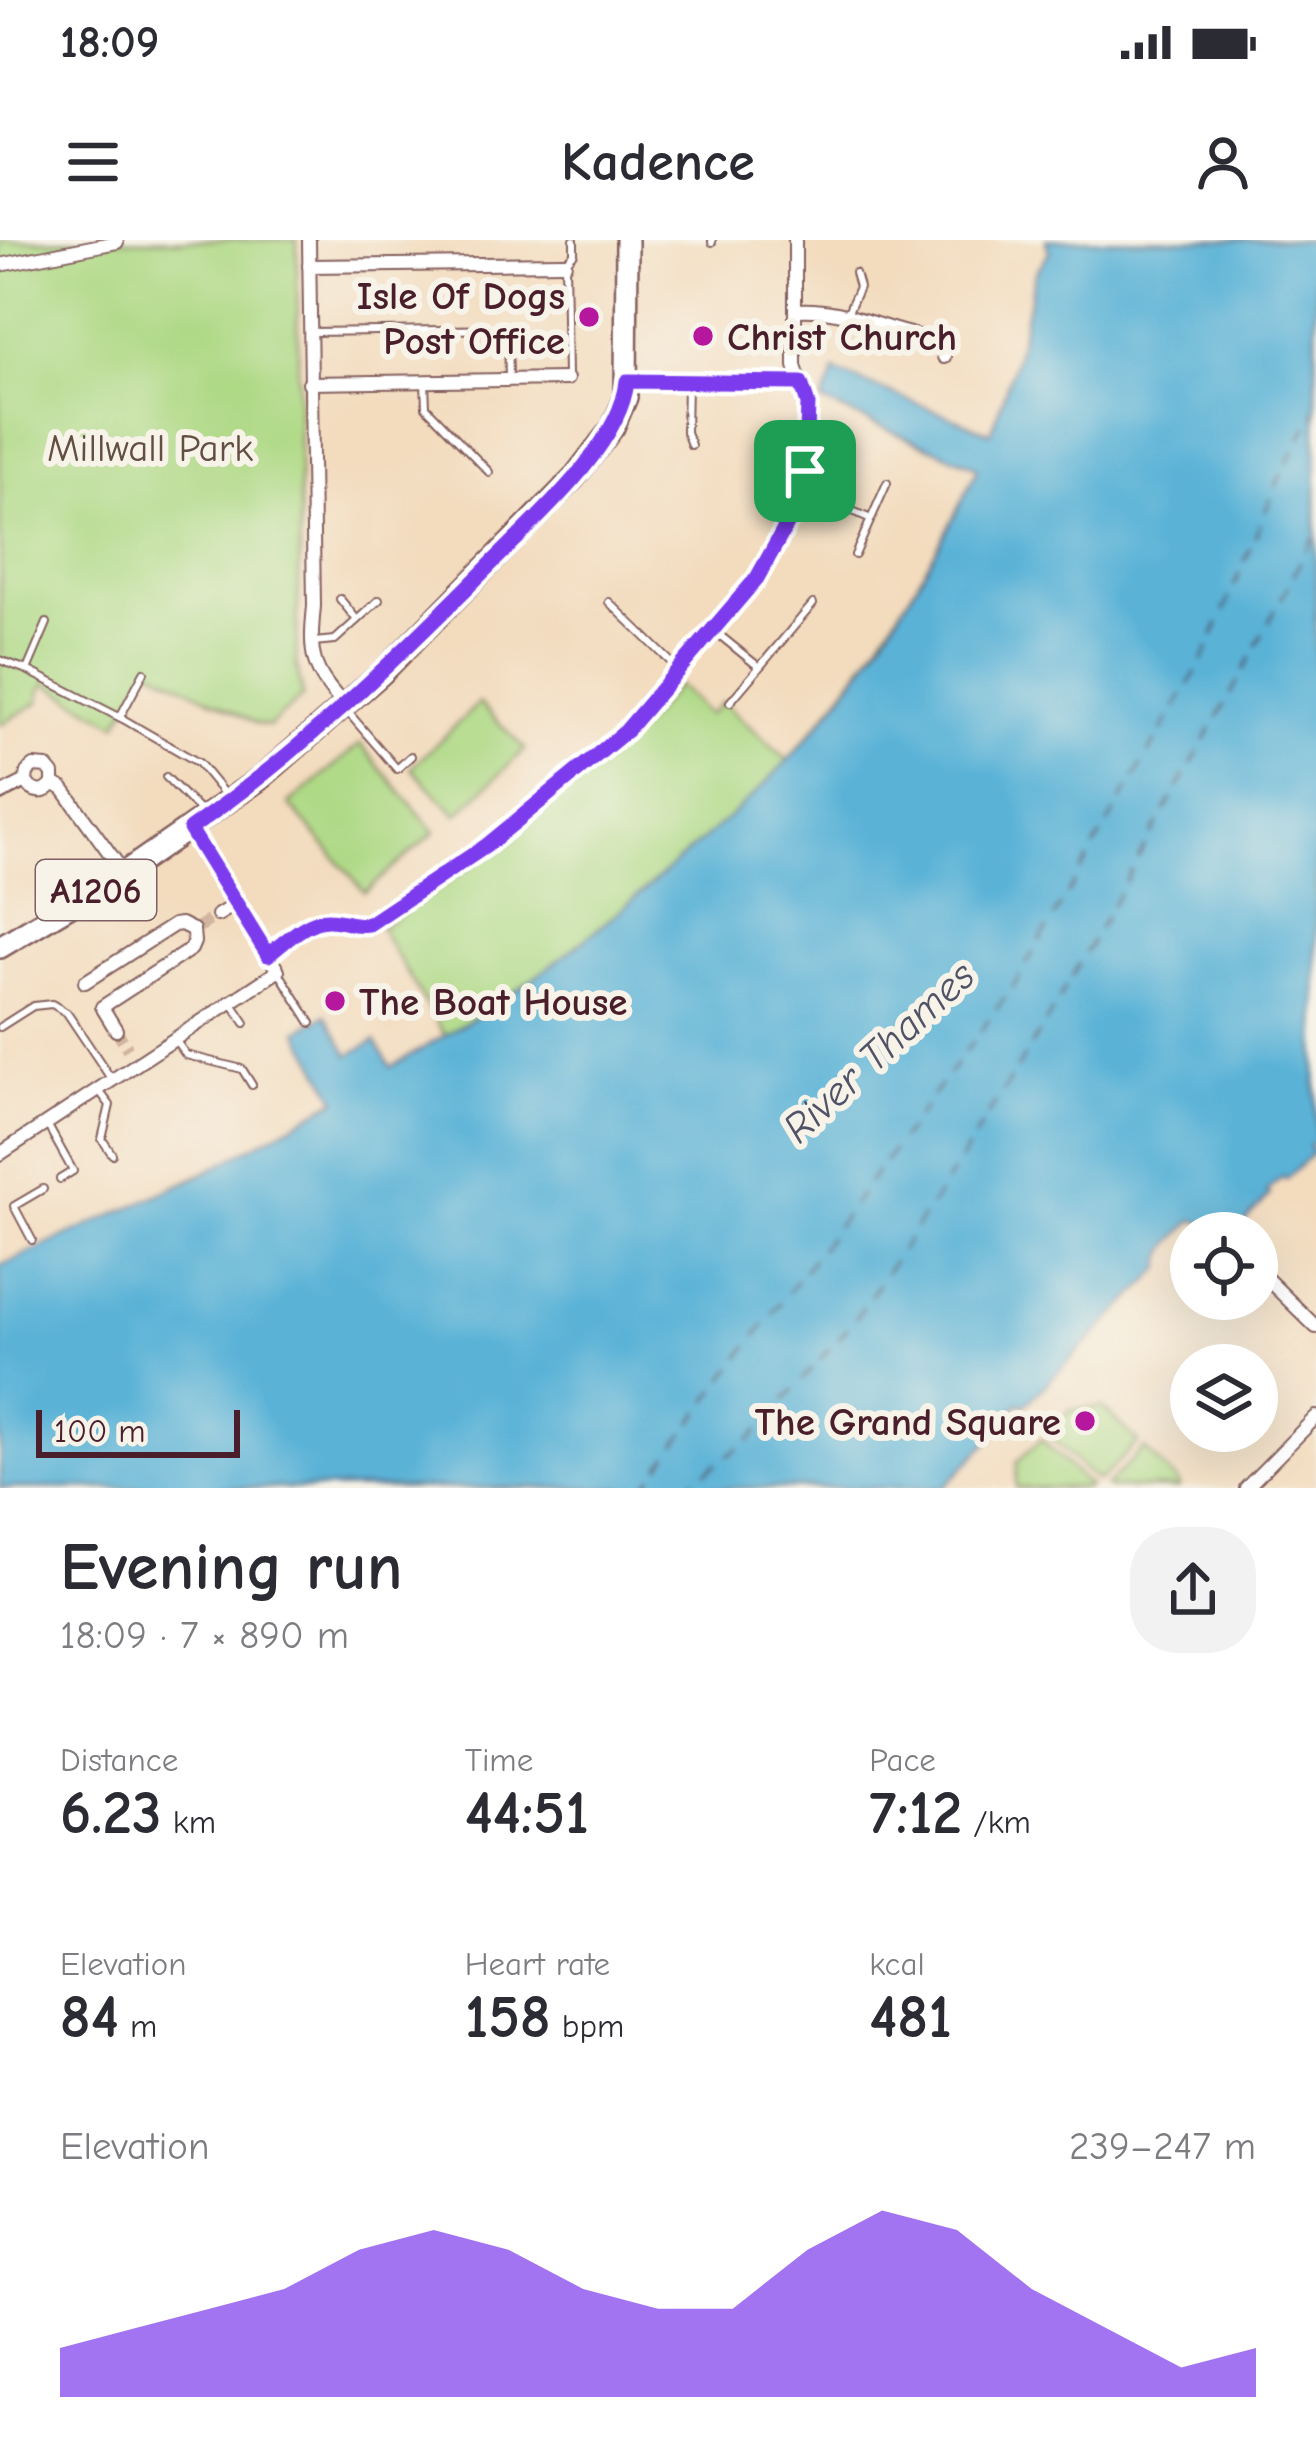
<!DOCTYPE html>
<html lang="en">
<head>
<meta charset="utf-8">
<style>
	:root { --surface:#fff; --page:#f2f2f3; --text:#2b2b33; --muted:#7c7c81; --accent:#7c3aed }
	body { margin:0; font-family:"Comic Neue",sans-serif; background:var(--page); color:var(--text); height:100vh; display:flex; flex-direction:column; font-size:45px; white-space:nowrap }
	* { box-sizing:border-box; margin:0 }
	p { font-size:39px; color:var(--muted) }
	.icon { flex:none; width:66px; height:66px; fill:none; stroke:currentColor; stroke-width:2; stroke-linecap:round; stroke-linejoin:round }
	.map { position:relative; height:1248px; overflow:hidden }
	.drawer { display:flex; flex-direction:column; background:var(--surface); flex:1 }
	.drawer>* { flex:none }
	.tools { position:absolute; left:1170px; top:972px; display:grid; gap:24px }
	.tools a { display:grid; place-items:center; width:108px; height:108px; border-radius:50%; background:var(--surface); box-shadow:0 12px 48px #0002; font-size:60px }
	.scale { position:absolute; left:36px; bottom:30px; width:204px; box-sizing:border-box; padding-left:12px; border:6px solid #4a1f2b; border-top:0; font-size:33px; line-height:42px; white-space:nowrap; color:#4a1f2b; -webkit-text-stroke:9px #f7f3e8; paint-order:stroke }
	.pin { position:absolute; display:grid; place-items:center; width:102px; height:102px; color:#fff; margin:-51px; border-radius:24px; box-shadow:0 6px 18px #0006 }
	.round { display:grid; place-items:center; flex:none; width:126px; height:126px; border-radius:48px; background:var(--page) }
	.overview { display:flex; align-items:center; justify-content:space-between; height:204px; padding:0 60px }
	h1 { font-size:66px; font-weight:600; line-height:90px }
	.stats { display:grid; grid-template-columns:repeat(3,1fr); gap:18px; height:204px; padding:12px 60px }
	.stats div { display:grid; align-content:center }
	.stats b { font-size:60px; font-weight:600 }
	.stats small { font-size:33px; font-weight:400 }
	.stats p { font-size:33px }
	.chart { height:336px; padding:24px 60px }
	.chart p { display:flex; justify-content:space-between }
	.chart svg { width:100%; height:216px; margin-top:12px; fill:var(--accent); opacity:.7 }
	.status { display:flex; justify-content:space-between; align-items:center; height:84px; padding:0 60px; background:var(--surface); direction:ltr }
	.status svg { height:33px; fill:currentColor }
	header { display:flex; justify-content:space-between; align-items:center; height:156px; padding:0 60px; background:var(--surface); font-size:54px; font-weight:600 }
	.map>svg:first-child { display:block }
	.green { fill:#aed985; stroke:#7c7c58; stroke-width:3 }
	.water { fill:#5ab2d7; stroke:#526881; stroke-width:3 }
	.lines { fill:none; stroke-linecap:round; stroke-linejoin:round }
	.ferry { stroke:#505267; stroke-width:3; stroke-dasharray:15 12; stroke-linecap:butt }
	.street-tunnel { stroke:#d1b5a0; stroke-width:12; stroke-dasharray:12 6; stroke-linecap:butt }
	.lane-casing { stroke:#85615e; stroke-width:10 }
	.street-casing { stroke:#85615e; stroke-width:16 }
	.primary-casing { stroke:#85615e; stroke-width:26 }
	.lane { stroke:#fff; stroke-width:6 }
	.street { stroke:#fff; stroke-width:12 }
	.primary { stroke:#fff; stroke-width:21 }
	.route-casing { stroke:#fff; stroke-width:24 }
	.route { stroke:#7c3aed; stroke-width:15 }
	.poi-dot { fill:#b5179e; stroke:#f7f3e8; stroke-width:4.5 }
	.labels { text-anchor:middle; stroke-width:12; stroke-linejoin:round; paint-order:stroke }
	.shield { fill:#f7f3e8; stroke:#7e5f64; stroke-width:3 }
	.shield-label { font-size:36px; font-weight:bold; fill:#4a1f2b }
	.poi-label { font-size:39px; font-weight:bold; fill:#4a1f2b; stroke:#f7f3e8; text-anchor:end }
	.park-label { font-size:39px; fill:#634e42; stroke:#f7f3e8 }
	.water-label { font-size:42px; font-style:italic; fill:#505267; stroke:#f7f3e8 }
</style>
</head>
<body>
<div class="status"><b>18:09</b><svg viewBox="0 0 49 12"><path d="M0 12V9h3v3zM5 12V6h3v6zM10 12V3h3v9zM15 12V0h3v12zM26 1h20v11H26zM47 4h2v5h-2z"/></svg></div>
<header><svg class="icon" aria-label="menu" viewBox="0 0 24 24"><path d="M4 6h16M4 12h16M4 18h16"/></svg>Kadence<svg class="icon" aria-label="person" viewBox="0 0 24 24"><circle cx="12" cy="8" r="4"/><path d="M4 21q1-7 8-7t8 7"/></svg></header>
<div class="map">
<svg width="1316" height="1248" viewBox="0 0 1316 1248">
	<rect width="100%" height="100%" fill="#f7f3e8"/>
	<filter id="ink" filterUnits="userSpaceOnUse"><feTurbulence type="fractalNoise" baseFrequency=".00833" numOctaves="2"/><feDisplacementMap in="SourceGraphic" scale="24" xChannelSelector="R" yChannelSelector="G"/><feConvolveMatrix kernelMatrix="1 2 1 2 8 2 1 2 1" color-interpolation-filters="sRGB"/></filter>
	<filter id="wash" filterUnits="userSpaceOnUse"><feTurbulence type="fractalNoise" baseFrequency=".004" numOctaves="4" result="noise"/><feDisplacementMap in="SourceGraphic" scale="48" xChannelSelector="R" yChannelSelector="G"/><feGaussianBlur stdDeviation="2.7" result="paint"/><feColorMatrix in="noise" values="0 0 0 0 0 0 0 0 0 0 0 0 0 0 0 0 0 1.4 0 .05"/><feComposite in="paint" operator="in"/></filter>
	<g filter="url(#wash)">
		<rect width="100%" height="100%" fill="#f3dbbd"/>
		<g class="green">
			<path d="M0,0h297l3,312 -4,110 7,34 -34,30 -12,-2 -107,-56 -33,56 -72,-41 -5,9 -1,10 -39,23z"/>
			<path d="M1046,0h106l-70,196 -503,577 -579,253 109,-48 131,-63 205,-119 -65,-108 133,-90 22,-24 101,-81 42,-48 31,30 13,-13 66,58c76,-88 140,-184 189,-290l-2,-4 -102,-42 12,-32 107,41 24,-76 19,-83 14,-22z"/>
			<path d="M479,463l46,46 -68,66 -46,-47z"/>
			<path d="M360,504l75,88 -70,60 -76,-88z"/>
			<path d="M1102,1167l36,35 -38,38 -3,-2 -2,2 -48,-47 23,-23z"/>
			<path d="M1041,1199l48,47 -2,2h-71l1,-26z"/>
			<path d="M1144,1208l35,35v5h-71l-2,-2z"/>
		</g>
		<path class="water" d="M1046,0h270v899l-7,7 5,6 -28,27 -4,-2 -15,14 3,4 -36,38 -40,-13c-15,15 -32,28 -32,48l-138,138 -5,-3 -9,10 3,4 -70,71h-943v-222l197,-89 140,-77 -39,-69 28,-16 23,40 26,-14 16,26c55,-32 111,-64 162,-103 44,-33 86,-69 127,-105 37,-32 75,-62 108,-99 78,-85 140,-186 189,-290l-2,-4 -153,-64 13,-31 156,62 25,-76 19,-83 14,-22z"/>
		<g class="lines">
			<g class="ferry">
				<path d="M644,1248l371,-504 190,-328 74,-177 37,-69"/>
				<path d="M683,1248l67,-48 103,-118 103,-155 90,-145 191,-339 79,-151"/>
			</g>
		</g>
	</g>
	<g filter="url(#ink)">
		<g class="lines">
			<g class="street-tunnel">
				<path d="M199,687l19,-12"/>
				<path d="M116,790l12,19"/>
			</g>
			<defs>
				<g id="lane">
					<path d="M712,0v2"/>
					<path d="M847,74l12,-27 -4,-14"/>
					<path d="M313,92l195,-3 1,50"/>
					<path d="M567,136l-2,-113 9,-10v-13"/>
					<path d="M425,142l1,25 63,65"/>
					<path d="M687,144l-1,48 5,13"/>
					<path d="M832,262l39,17"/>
					<path d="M855,315l32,-72"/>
					<path d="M340,359l17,21"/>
					<path d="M609,362l68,66"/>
					<path d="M47,383l-20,47 96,49 76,44 27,33"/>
					<path d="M712,389l47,38"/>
					<path d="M313,402l22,-2 44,-40"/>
					<path d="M0,420l27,10"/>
					<path d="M730,462l83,-98"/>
					<path d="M347,471l50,58 14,-13"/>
					<path d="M120,477l24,-45"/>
					<path d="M166,537l34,34"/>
					<path d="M280,734l31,49"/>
					<path d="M233,765l12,18"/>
					<path d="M0,787l33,-21 19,-2 15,9 45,67"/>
					<path d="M176,801l10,14 56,14 10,16"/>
					<path d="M100,852l10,13 -8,34 10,15"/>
					<path d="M48,886l25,45 -13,8"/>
					<path d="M32,1000l-18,-34 29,-17"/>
				</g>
				<g id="street">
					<path d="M309,0l5,366c-5,50 -3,63 31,100"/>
					<path d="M0,25l117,-23"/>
					<path d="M309,26l256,-3"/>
					<path d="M796,70c52,-4 92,25 144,29l4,18"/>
					<path d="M627,141l174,2"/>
					<path d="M309,143l258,-4"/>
					<path d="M26,541c6,13 20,14 27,2"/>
					<path d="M0,554l26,-13 1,-9 7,-6 13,1 6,7v9l10,6 61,84"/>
					<path d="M218,675l18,-11"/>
					<path d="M268,715l53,-35 41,6 7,-2 117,-78 139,-115 142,-168 38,-71 3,-88 -13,-38v-126"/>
					<path d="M85,742l89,-57 7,-1 12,6"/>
					<path d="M116,790l-14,-23 89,-58 3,-7 -1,-12"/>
					<path d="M0,914l278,-183 -88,-143"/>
					<path d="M1259,1031l57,56"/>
					<path d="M1246,1248l70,-71"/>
				</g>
				<path id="primary" d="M0,707l124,-74 137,-95 121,-105 191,-194 40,-52 13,-30 1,-157"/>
			</defs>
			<use href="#lane" class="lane-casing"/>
			<use href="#street" class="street-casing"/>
			<use href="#primary" class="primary-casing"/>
			<use href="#lane" class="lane"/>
			<use href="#street" class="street"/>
			<use href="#primary" class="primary"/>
		</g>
	</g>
	<g class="lines" filter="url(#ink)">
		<defs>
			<path id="route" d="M627,141l174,2 7,21 -3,88 -48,86 -131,153 -140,115 -117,78c-15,3 -26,-4 -40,-4 -22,-1 -45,23 -61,35l-78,-126c111,-77 202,-166 297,-261 45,-46 134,-122 140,-187z"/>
		</defs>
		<use href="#route" class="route-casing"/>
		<use href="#route" class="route"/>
	</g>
	<g class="poi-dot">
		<circle cx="589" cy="77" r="12"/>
		<circle cx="703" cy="96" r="12"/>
		<circle cx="335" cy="761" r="12"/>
		<circle cx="1085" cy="1181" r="12"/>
	</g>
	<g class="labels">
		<rect class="shield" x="36" y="620" width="120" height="60" rx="9"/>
		<g class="shield-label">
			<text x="96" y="663">A1206</text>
		</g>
		<g class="poi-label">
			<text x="565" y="69">Isle Of Dogs<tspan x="565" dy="45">Post Office</tspan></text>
			<text x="727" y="110" text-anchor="start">Christ Church</text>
			<text x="359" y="775" text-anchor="start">The Boat House</text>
			<text x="1061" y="1195">The Grand Square</text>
		</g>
		<g class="park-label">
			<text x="150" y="221">Millwall Park</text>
		</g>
		<g class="water-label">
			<text transform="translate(878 811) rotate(-43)" y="15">River Thames</text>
		</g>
	</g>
</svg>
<div class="tools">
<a><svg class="icon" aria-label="locate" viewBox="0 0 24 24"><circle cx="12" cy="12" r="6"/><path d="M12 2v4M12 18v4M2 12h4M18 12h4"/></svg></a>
<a><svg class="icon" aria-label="layers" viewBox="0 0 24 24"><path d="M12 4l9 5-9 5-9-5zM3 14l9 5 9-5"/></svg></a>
</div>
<div class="scale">100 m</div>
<div class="pin" style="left:805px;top:231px;background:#1e9e55"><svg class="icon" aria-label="arrive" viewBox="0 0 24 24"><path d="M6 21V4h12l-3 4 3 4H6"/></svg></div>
</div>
<section class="drawer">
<div class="overview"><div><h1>Evening run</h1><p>18:09 · 7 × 890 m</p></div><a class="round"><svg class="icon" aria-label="share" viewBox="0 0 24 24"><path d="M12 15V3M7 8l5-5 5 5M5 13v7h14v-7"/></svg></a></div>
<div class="stats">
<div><p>Distance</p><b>6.23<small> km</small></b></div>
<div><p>Time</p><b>44:51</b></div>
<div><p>Pace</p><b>7:12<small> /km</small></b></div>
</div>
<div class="stats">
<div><p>Elevation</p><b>84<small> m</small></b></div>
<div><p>Heart rate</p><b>158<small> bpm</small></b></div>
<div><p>kcal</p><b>481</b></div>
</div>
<div class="chart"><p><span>Elevation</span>239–247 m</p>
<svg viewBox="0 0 160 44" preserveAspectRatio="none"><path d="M0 44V34L10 30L20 26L30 22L40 14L50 10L60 14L70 22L80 26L90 26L100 14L110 6L120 10L130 22L140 30L150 38L160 34V44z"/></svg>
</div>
</section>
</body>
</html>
